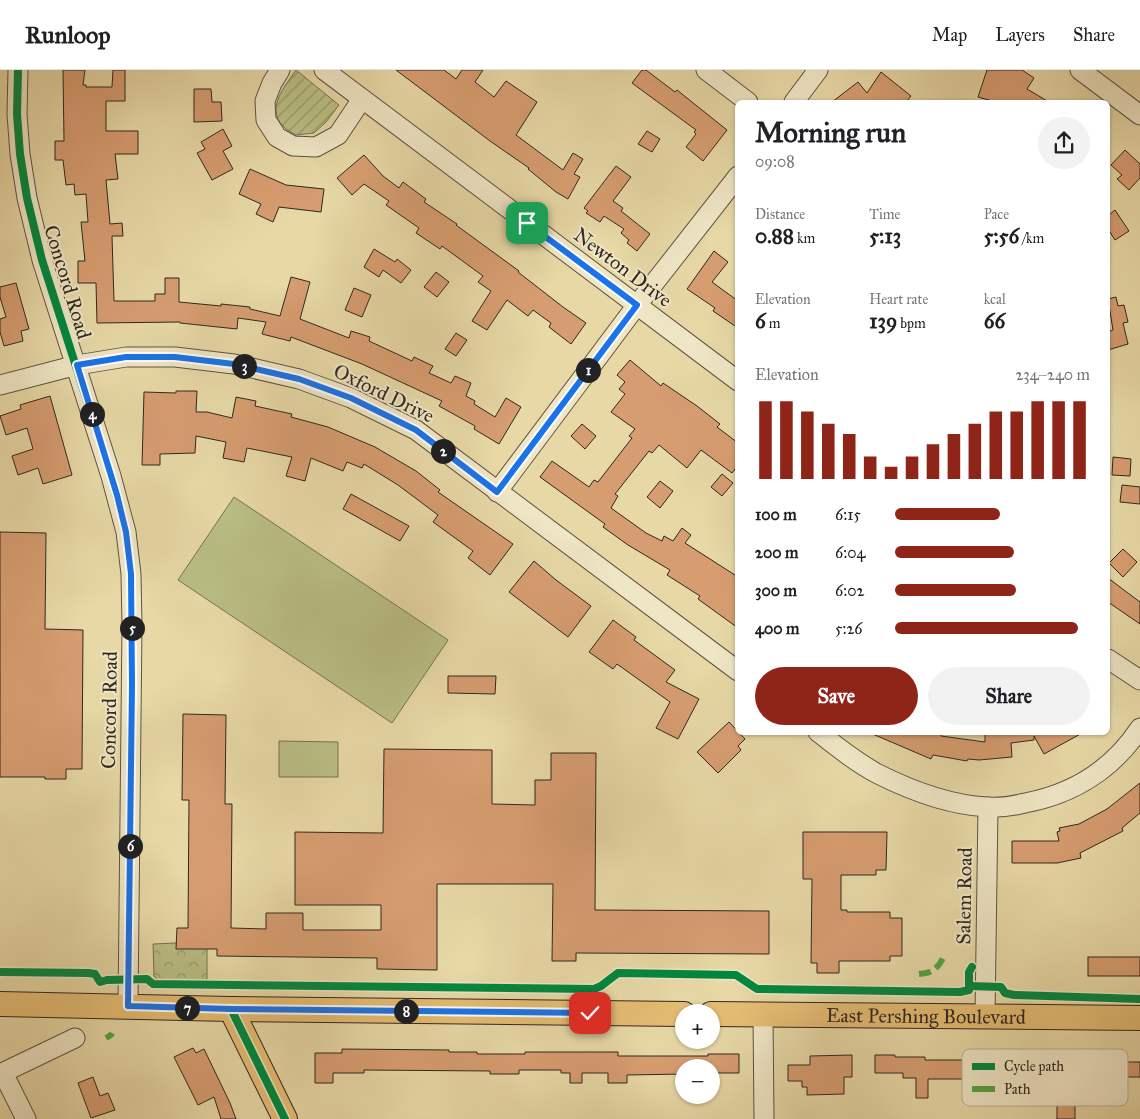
<!DOCTYPE html>
<html lang="en">
<head>
<meta charset="utf-8">
<style>
	:root { --surface:#fff; --page:#f2f2f2; --text:#202124; --muted:#757577; --line:#e0e0e0; --accent:#8f2418 }
	body { margin:0; font-family:"IM FELL Great Primer",serif; background:var(--page); color:var(--text); height:100vh; display:flex; flex-direction:column; font-size:19px; white-space:nowrap }
	* { box-sizing:border-box; margin:0 }
	p { font-size:16px; color:var(--muted) }
	.icon { flex:none; width:28px; height:28px; fill:none; stroke:currentColor; stroke-width:2; stroke-linecap:round; stroke-linejoin:round }
	.map { position:relative; flex:1; overflow:hidden }
	.drawer { position:absolute; left:735px; top:30px; width:375px; height:635px; display:flex; flex-direction:column; background:var(--surface); border-radius:8px; box-shadow:0 1px 4px #0004 }
	.drawer>* { flex:none }
	.buttons { position:absolute; left:675px; top:934px; display:grid; gap:10px }
	.buttons a { display:grid; place-items:center; width:45px; height:45px; border-radius:50%; background:var(--surface); box-shadow:0 1px 4px #0004; font-size:25px }
	.pin { position:absolute; display:grid; place-items:center; width:42px; height:42px; color:#fff; margin:-21px; border-radius:10px; box-shadow:0 2px 8px #0006 }
	.km { position:absolute; width:25px; height:25px; margin:-12px; border-radius:50%; background:#222; color:#fff; font-size:14px; line-height:25px; text-align:center }
	.round { display:grid; place-items:center; flex:none; width:52px; height:52px; border-radius:26px; background:var(--page) }
	.summary { display:flex; align-items:center; justify-content:space-between; height:85px; padding:0 20px }
	h1 { font-size:28px; font-weight:800; line-height:38px }
	.metrics { display:grid; grid-template-columns:repeat(3,1fr); gap:8px; height:85px; padding:5px 20px }
	.metrics div { display:grid; align-content:center }
	.metrics b { font-size:21px; font-weight:800 }
	.metrics small { font-size:14px; font-weight:400 }
	.metrics p { font-size:14px }
	.chart { height:140px; padding:10px 20px }
	.chart p { display:flex; justify-content:space-between }
	.chart svg { width:100%; height:90px; margin-top:5px; stroke:var(--accent); stroke-width:6 }
	.button { display:flex; gap:10px; margin-top:auto; padding:10px 20px }
	.button a { flex:1; height:58px; border-radius:30px; background:var(--accent); color:#fff; font-size:20px; font-weight:800; line-height:58px; text-align:center }
	.button a+a { background:var(--page); color:var(--text) }
	ul { padding:0 20px; list-style:none; font-size:16px }
	li { display:grid; grid-template-columns:80px 60px 1fr; align-items:center; height:38px }
	li i { height:12px; border-radius:6px; background:var(--accent) }
	header { display:flex; align-items:center; gap:30px; box-sizing:border-box; height:70px; padding:0 25px; background:var(--surface); border-bottom:1px solid var(--line) }
	header strong { font-size:24px }
	nav { display:flex; gap:28px; margin-inline-start:auto; font-size:18px }
	.map>svg:first-child { display:block }
	.forest { fill:url(#forest-crowns); stroke:#757252 }
	.garden { fill:url(#garden-furrows); stroke:#757252 }
	.pitch { fill:#b9be84; stroke:#757252 }
	.building { fill:#d69d70; stroke:#312720 }
	.lines { fill:none; stroke-linecap:round; stroke-linejoin:round }
	.minor-casing { stroke:#5e5342; stroke-width:21 }
	.major-casing { stroke:#312720; stroke-width:26 }
	.minor { stroke:#efe6c5; stroke-width:19 }
	.major { stroke:#e4bc73; stroke-width:24 }
	.quiet { stroke:#52a341; stroke-width:6; stroke-dasharray:12 6; stroke-linecap:butt }
	.cycleway-casing { stroke:#efe6c5; stroke-width:11 }
	.cycleway { stroke:#00873e; stroke-width:8 }
	.route-casing { stroke:#fff; stroke-width:10 }
	.route { stroke:#1a73e8; stroke-width:6 }
	.labels { text-anchor:middle; stroke-width:4; stroke-linejoin:round; paint-order:stroke }
	.street-label { font-size:20px; fill:#312720; stroke:#efe6c5 }
	.key { fill:#efe6c5; stroke:#b6ad94; stroke-width:1 }
	.key-label { font-size:14px; fill:#312720 }
</style>
</head>
<body>
<header>
<strong>Runloop</strong>
<nav><a>Map</a><a>Layers</a><a>Share</a></nav>
</header>
<div class="map">
<svg width="1140" height="1049" viewBox="0 0 1140 1049">
	<defs>
		<pattern id="forest-crowns" width="20" height="18" patternUnits="userSpaceOnUse" patternTransform="scale(1.25)"><rect width="20" height="18" fill="#b9be84"/><path d="M2 6a3 3 0 1 1 6 0M12 15a3 3 0 1 1 6 0" fill="none" stroke="#979a6c"/></pattern>
		<pattern id="garden-furrows" width="10" height="10" patternUnits="userSpaceOnUse" patternTransform="scale(1.25)"><rect width="10" height="10" fill="#b9be84"/><path d="M-1 1l2-2M0 10L10 0M9 11l2-2" fill="none" stroke="#979a6c"/></pattern>
	</defs>
	<rect width="100%" height="100%" fill="#e7d8a6"/>
	<filter id="stains"><feTurbulence type="fractalNoise" baseFrequency=".004" numOctaves="4"/><feColorMatrix values="0 0 0 0 .2 0 0 0 0 .09 0 0 0 0 .02 0 0 0 .5 -.17"/></filter>
	<radialGradient id="worn" r=".72"><stop offset=".6" stop-color="#630" stop-opacity="0"/><stop offset="1" stop-color="#630" stop-opacity=".3"/></radialGradient>
	<path class="forest" d="M176,873l31,6v31h-50l-3,-4 -1,-32z"/>
	<path class="garden" d="M296,0l43,35 -13,17 -12,11 -18,2c-4,-3 -10,-5 -13,-9 -18,-18 3,-41 13,-56z"/>
	<g class="pitch">
		<path d="M234,427l214,143 -56,83 -214,-143z"/>
		<path d="M279,671l59,1v35h-59z"/>
	</g>
	<g class="building">
		<path d="M63,0h22l-2,15h3v2h26l1,-17h12v31h-19v30h32v23h-23l3,25 -12,1 4,44 12,-1 1,13h-11l2,65h41v-7h10v-16h14v24l42,4v-2l29,3v2l30,7 11,-39 19,5 -10,37 49,19 2,-7 19,6 -1,4 43,20 2,-4 19,9 -4,7 22,10 4,-7 16,7 -5,13 9,5 -1,3 21,13 11,-19 15,9 -22,37 -25,-15 1,-3 -36,-20 3,-5 -80,-37 -71,-27 -1,4 -28,-7 4,-12 -28,-4 -1,11 -57,-6v-1l-83,1 -1,-40h-18v-22h7l-4,-39h7l-2,-28 -11,1 -1,-11 -8,1 -3,-25h-8v-19h9z"/>
		<path d="M396,0h48l12,9 6,-9h21l-8,12 19,15 12,-16 31,21 -21,33 47,35 10,-17 10,6 -9,15 6,3 -12,22 -12,-7 -28,-23 1,-1 -39,-27z"/>
		<path d="M642,0h4l29,22 2,-2 50,40 -24,31 -17,-14 10,-13 -2,-2 2,-2 -64,-47z"/>
		<path d="M987,0h35l12,8 -7,11 22,13h-53l-18,-5z"/>
		<path d="M881,2l30,24 -5,6h-74l26,-20 9,11z"/>
		<path d="M194,19h17l1,13h9l1,19 -28,1z"/>
		<path d="M223,59l9,17 -9,5 10,18 -21,11 -15,-27 8,-4 -4,-7z"/>
		<path d="M647,61l13,8 -8,13 -14,-8z"/>
		<path d="M1125,80l15,14v14l-11,12 -12,-11 5,-4 -11,-10z"/>
		<path d="M364,85l19,21 16,12 4,-6 23,17 -2,3 33,22 -1,1 63,46 -1,1 45,35 23,16 -15,21 -22,-17 2,-4 -18,-13 -5,6 -21,-16 -20,30 -15,-9 19,-30 -13,-9 5,-6 -41,-30 -2,3 -24,-16 3,-5 -33,-23 3,-4 -25,-17 -12,11 -15,-17z"/>
		<path d="M616,96l15,11 -18,24 10,7 -2,3 29,23 -13,17 -10,-8 2,-3 -8,-7 3,-4 -20,-13 -4,6 -14,-9 2,-2 -4,-3z"/>
		<path d="M250,99l36,16 38,4 -3,23 -42,-5 -6,15 -17,-8 5,-10 -22,-10z"/>
		<path d="M1115,140l14,21 -14,9 -7,-11v-13z"/>
		<path d="M374,179l21,13 2,-3 14,11 -10,13 -18,-13 -4,7 -15,-10z"/>
		<path d="M714,181l14,11 -16,20 26,19v27l-25,-17 2,-3 -28,-19z"/>
		<path d="M436,202l13,10 -12,15 -13,-10z"/>
		<path d="M16,213l13,46 -8,2 2,10 -19,5 -4,-14v-13l6,-2 -6,-20v-10z"/>
		<path d="M354,218l17,7 -9,22 -17,-7z"/>
		<path d="M1116,227l2,9 6,-1 4,17 -5,1 5,21 -20,6v-18l5,-2 -5,-31z"/>
		<path d="M456,263l11,7 -11,16 -11,-7z"/>
		<path d="M630,290l31,26 2,-3 34,23 23,18 -3,3 21,16v22l-6,8 -31,-23 -14,18 -28,-23 -7,8 -3,-2 -34,43 3,2 -7,12 35,25 16,8 2,-5 9,5 9,-13 9,7 -6,8 53,34v51l-40,-29 2,-3 -33,-21 3,-5 -42,-25 -25,-18 2,-3 -65,-47 12,-16 37,26 5,-7 4,2 34,-44 -3,-2 6,-7 -24,-17 14,-18 -6,-5 6,-7 -8,-7z"/>
		<path d="M176,321h21l-1,21h11l25,6 4,-21 20,4 -1,5 37,8 -1,3 37,10 47,20 41,24 24,19 -2,2 75,52 -23,31 -22,-17 5,-7 -40,-29 5,-7 -40,-30 -34,-21 -2,4 -15,-6 -4,9 -32,-13 -6,23 -19,-5 6,-19 -45,-9 -3,14 -21,-4 3,-16 -30,-6 -1,17 -35,1v11h-18l2,-73 32,1z"/>
		<path d="M50,326l22,79 -29,9 -5,-16 -20,7 -6,-19 21,-7 -6,-21 -21,7 -6,-19 21,-7 -1,-4z"/>
		<path d="M582,354l14,12 -11,13 -14,-13z"/>
		<path d="M1113,387l18,2 -1,17 -18,-1z"/>
		<path d="M722,404l11,9 -11,13 -11,-9z"/>
		<path d="M660,411l13,10 -13,17 -13,-11z"/>
		<path d="M1122,415l18,2v17l-20,-2z"/>
		<path d="M351,424l58,32 -9,15 -57,-32z"/>
		<path d="M0,462l46,1 -1,96 38,1 -1,139h-16v10h-21v-2h-45z"/>
		<path d="M1123,479l14,13 -14,15 -14,-14z"/>
		<path d="M534,491l22,19 35,26 -23,31 -59,-45z"/>
		<path d="M1108,508l32,24v22l-32,-22z"/>
		<path d="M613,550l23,17 -2,3 41,30 -9,12 33,17 -21,40 -22,-11 14,-26 -53,-38 -4,5 -24,-17z"/>
		<path d="M448,606h48l-1,18 -47,-1z"/>
		<path d="M183,644l43,1 -1,89h7l-1,124 35,1v-16h37v17h78v-25h-86v-73l88,1 1,-84 108,1v54l43,1v-25h16v-27h45l-1,157 174,1v43l-193,-1v8h-24l1,-77h-116v86l-60,-1v-11l-160,-2v-7h-41l1,-21h11l1,-128h-7z"/>
		<path d="M729,652l16,17 -7,7 3,4 -23,23 -21,-21z"/>
		<path d="M868,662h74l-1,4 44,6v-10h99l-40,22 -10,-18v4l-23,3 1,14 -33,3 -11,-1 -1,2 -34,-6 -2,4z"/>
		<path d="M1140,713v30l-18,15 1,3 -43,22 1,5 -24,5h-45v-22h47l-2,-9 3,-1 -1,-3 20,-4 28,-15z"/>
		<path d="M803,762h84l-1,38h-10v5h-35v35h6v2h43v6h12v38h-12v5h-51v12h-22v-10h-6l1,-84h-9z"/>
		<rect x="1088" y="887" width="52" height="19"/>
		<path d="M193,978l3,5 8,-4 26,54 6,16h-15l-7,-22 -16,8 -24,-48z"/>
		<path d="M342,979l107,1v2h28v2h48v-2h93v4h90v-2h31v19h-28v-5h-27v6l-57,1v8h-19v-10h-26v10h-12v-10h-9v-3h-42v4h-29v-3l-126,-1v3h-31v10h-18v-30h27z"/>
		<path d="M852,985v22h-8v17l-37,1v-8h-5v-6h-14v-16h22v-9z"/>
		<path d="M875,985h20v2h30v3h75v-3h23v43h-11v-23h-29v4h-18v-2h-37v19h-12v-20h-13v-5h-28z"/>
		<path d="M1049,986l67,2v4h24v15h-56v24h-9v18h-18v-18h-3v-21h-5z"/>
		<path d="M93,1007l7,19 8,-3 7,17 -24,8 -13,-35z"/>
	</g>
	<g class="lines">
		<defs>
			<g id="minor">
				<path d="M18,0l-1,44 3,40 7,44 15,62 69,216 15,56 5,42 1,51 -4,381"/>
				<path d="M280,0l-8,13 -7,18 1,19 11,17 16,9 23,1 22,-12 24,-36"/>
				<path d="M324,0l414,311"/>
				<path d="M706,0l42,32"/>
				<path d="M1080,0l60,45"/>
				<path d="M794,32l24,-32"/>
				<path d="M0,315l77,-20 49,-8h49l59,7 65,15 52,19 65,32 322,241"/>
				<path d="M497,422l140,-187 101,-129"/>
				<path d="M1108,589l32,21"/>
				<path d="M818,662c19,15 39,31 60,42 34,17 71,31 109,33 12,1 26,-1 38,-4 48,-9 88,-34 115,-75"/>
				<path d="M763,945l1,104"/>
				<path d="M985,946l3,-209"/>
				<path d="M3,1003l23,46"/>
				<path d="M0,1004l75,-36"/>
			</g>
			<g id="major">
				<path d="M0,934l231,5 453,5"/>
				<path d="M231,939l54,110"/>
				<path id="s1" d="M711,944l429,4"/>
			</g>
		</defs>
		<use href="#minor" class="minor-casing"/>
		<use href="#major" class="major-casing"/>
		<use href="#minor" class="minor"/>
		<use href="#major" class="major"/>
		<g class="quiet">
			<path d="M919,904c12,-1 18,-4 24,-16"/>
			<path d="M106,968l5,-3 1,-2"/>
		</g>
		<defs>
			<g id="cycleway">
				<path d="M18,0l-1,44 3,40 7,44 15,62 69,216 15,56 5,42 1,51 -4,381"/>
				<path d="M0,902l89,1 6,1 5,8 7,-2 40,-1 6,5 441,5 7,-3 17,-13 118,2 21,14 203,3 9,-2v-18l3,-5"/>
				<path d="M969,916l32,1 4,6 9,2 126,4"/>
				<path d="M231,939l54,110"/>
			</g>
		</defs>
		<use href="#cycleway" class="cycleway-casing"/>
		<use href="#cycleway" class="cycleway"/>
	</g>
	<g class="lines">
		<defs>
			<path id="route" d="M527,153l110,82 -140,187 -81,-62 -65,-32 -52,-19 -65,-15 -59,-7h-49l-49,8 40,130 9,37 5,42 1,111 -4,321 103,3 359,4"/>
		</defs>
		<use href="#route" class="route-casing"/>
		<use href="#route" class="route"/>
	</g>
	<g class="labels">
		<g class="street-label">
			<text transform="translate(623 197) rotate(37)" y="7">Newton Drive</text>
			<text transform="translate(68 212) rotate(73)" y="7">Concord Road</text>
			<text transform="translate(384 323) rotate(26)" y="7">Oxford Drive</text>
			<text transform="translate(109 640) rotate(-89)" y="7">Concord Road</text>
			<text transform="translate(964 826) rotate(-89)" y="7">Salem Road</text>
			<text dy="7" stroke="none"><textPath href="#s1" startOffset="215">East Pershing Boulevard</textPath></text>
		</g>
	</g>
	<rect x="962" y="979" width="166" height="57" rx="8" class="key"/>
	<rect x="972" y="993" width="23" height="7" fill="#00873e"/>
	<rect x="972" y="1016" width="23" height="6" fill="#52a341"/>
	<g class="key-label">
		<text x="1004" y="1001">Cycle path</text>
		<text x="1004" y="1024">Path</text>
	</g>
	<rect width="100%" height="100%" filter="url(#stains)"/>
	<rect width="100%" height="100%" fill="url(#worn)"/>
</svg>
<div class="buttons">
<a>+</a>
<a>−</a>
</div>
<div class="pin" style="left:527px;top:153px;background:#1e9e55"><svg class="icon" aria-label="arrive" viewBox="0 0 24 24"><path d="M6 21V4h12l-3 4 3 4H6"/></svg></div>
<div class="pin" style="left:590px;top:943px;background:#d93025"><svg class="icon" aria-label="check" viewBox="0 0 24 24"><path d="M5 12l5 5 9-10"/></svg></div>
<b class="km" style="left:588px;top:300px">1</b>
<b class="km" style="left:443px;top:381px">2</b>
<b class="km" style="left:244px;top:296px">3</b>
<b class="km" style="left:92px;top:344px">4</b>
<b class="km" style="left:132px;top:558px">5</b>
<b class="km" style="left:130px;top:776px">6</b>
<b class="km" style="left:187px;top:938px">7</b>
<b class="km" style="left:406px;top:941px">8</b>
<section class="drawer">
<div class="summary"><div><h1>Morning run</h1><p>09:08</p></div><a class="round"><svg class="icon" aria-label="share" viewBox="0 0 24 24"><path d="M12 15V3M7 8l5-5 5 5M5 13v7h14v-7"/></svg></a></div>
<div class="metrics">
<div><p>Distance</p><b>0.88<small> km</small></b></div>
<div><p>Time</p><b>5:13</b></div>
<div><p>Pace</p><b>5:56<small> /km</small></b></div>
</div>
<div class="metrics">
<div><p>Elevation</p><b>6<small> m</small></b></div>
<div><p>Heart rate</p><b>139<small> bpm</small></b></div>
<div><p>kcal</p><b>66</b></div>
</div>
<div class="chart"><p><span>Elevation</span>234–240 m</p>
<svg viewBox="0 0 160 44" preserveAspectRatio="none"><path d="M5 44V6M15 44V6M25 44V11M35 44V17M45 44V22M55 44V33M65 44V38M75 44V33M85 44V27M95 44V22M105 44V17M115 44V11M125 44V11M135 44V6M145 44V6M155 44V6"/></svg>
</div>
<ul>
<li><b>100 m</b>6:15<i style="width:54%"></i></li>
<li><b>200 m</b>6:04<i style="width:61%"></i></li>
<li><b>300 m</b>6:02<i style="width:62%"></i></li>
<li><b>400 m</b>5:26<i style="width:94%"></i></li>
</ul>
<div class="button"><a>Save</a><a>Share</a></div>
</section>
</div>
</body>
</html>
